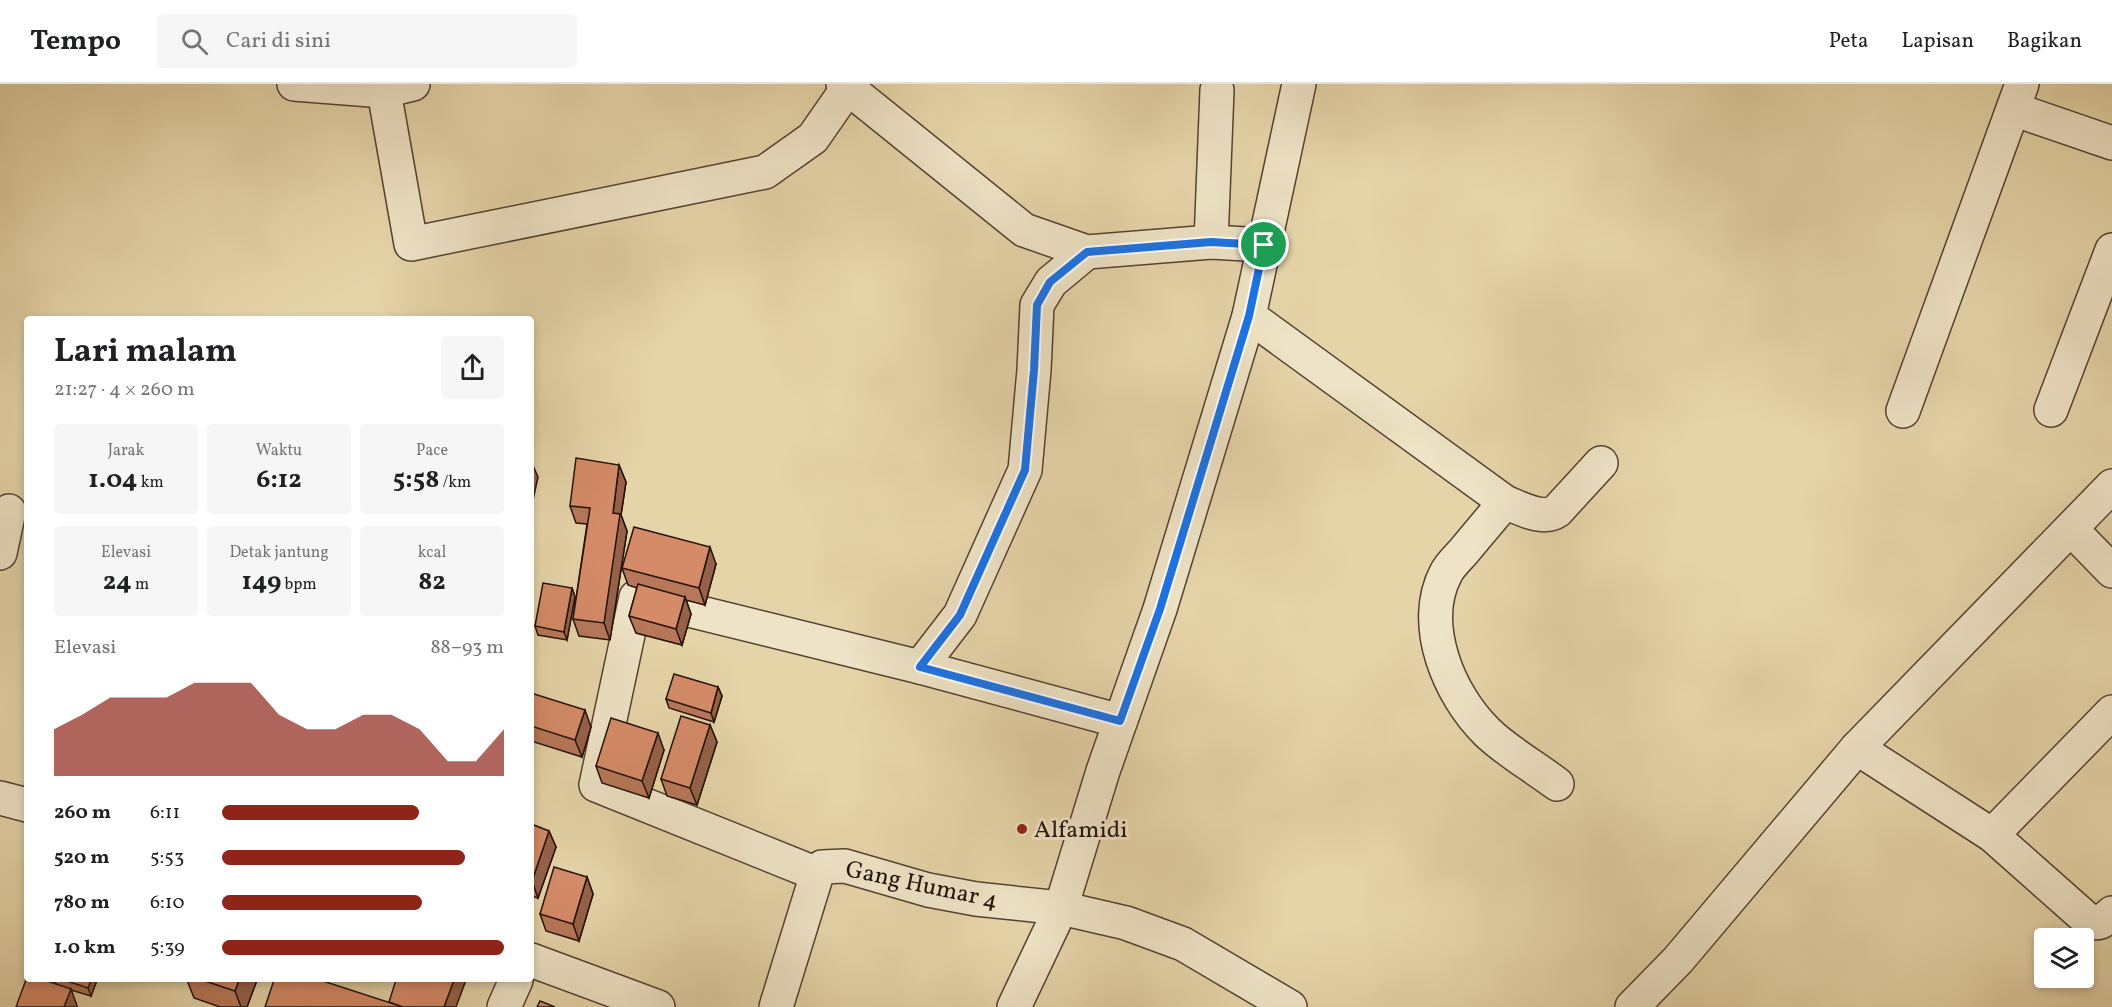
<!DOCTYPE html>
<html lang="id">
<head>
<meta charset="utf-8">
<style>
	:root { --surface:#fff; --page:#f6f6f6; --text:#202124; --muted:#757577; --line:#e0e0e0; --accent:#8f2418 }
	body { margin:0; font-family:Vollkorn,serif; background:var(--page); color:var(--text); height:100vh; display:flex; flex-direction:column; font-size:22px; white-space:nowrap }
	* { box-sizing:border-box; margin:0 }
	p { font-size:20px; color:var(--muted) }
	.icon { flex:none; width:33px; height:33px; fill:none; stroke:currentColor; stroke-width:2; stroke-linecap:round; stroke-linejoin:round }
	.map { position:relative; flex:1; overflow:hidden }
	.details { position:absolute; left:24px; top:232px; width:510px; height:666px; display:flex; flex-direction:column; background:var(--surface); border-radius:6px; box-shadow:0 3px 9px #0003 }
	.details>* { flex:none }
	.fabs { position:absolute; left:2034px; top:844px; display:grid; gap:12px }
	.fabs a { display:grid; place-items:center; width:60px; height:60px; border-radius:6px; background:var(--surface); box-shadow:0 3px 9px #0003; font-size:30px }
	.pin { position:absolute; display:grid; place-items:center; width:51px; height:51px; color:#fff; margin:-26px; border:3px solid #fff; border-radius:50%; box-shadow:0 2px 6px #0007 }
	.round { display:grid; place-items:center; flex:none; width:63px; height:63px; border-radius:6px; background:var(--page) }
	.overview { display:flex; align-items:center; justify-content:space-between; height:102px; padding:0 30px }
	h1 { font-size:33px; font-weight:700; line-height:45px }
	.figures { display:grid; grid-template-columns:repeat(3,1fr); gap:9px; height:102px; padding:6px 30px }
	.figures div { display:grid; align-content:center; border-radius:6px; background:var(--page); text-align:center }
	.figures b { font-size:26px; font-weight:700 }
	.figures small { font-size:16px; font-weight:400 }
	.figures p { font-size:16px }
	.chart { height:168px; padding:12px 30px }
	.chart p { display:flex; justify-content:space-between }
	.chart svg { width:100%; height:108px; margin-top:6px; fill:var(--accent); opacity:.7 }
	ul { padding:0 30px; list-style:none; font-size:20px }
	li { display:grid; grid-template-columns:96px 72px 1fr; align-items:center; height:45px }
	li i { height:15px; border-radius:8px; background:var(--accent) }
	header { display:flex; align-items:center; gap:36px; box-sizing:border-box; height:84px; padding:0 30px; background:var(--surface); border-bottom:2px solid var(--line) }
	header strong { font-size:28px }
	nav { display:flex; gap:33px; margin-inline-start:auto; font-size:21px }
	.search { width:420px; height:54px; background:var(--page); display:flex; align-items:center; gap:15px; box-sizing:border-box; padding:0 21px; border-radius:6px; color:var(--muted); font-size:22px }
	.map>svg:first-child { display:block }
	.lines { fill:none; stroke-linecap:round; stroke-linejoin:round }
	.minor-casing { stroke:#544232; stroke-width:36 }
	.minor { stroke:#eee3c6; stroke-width:33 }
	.wall { fill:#b77859; stroke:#24120b; stroke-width:1.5 }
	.shaded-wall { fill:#956149; stroke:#24120b; stroke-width:1.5 }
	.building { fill:#d58b68; stroke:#24120b; stroke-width:1.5 }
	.route-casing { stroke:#fff; stroke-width:12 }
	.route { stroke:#1a73e8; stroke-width:8 }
	.poi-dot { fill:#8f2418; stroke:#eee3c6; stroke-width:2 }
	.labels { text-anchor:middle; stroke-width:6; stroke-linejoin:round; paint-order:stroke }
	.poi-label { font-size:24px; fill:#24120b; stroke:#eee3c6; text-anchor:start }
	.street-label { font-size:24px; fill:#24120b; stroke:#eee3c6 }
</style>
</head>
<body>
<header>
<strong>Tempo</strong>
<div class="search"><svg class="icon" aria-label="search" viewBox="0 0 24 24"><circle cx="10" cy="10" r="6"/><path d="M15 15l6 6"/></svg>Cari di sini</div>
<nav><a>Peta</a><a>Lapisan</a><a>Bagikan</a></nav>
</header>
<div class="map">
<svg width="2112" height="923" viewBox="0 0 2112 923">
	<rect width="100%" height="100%" fill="#e5d4a8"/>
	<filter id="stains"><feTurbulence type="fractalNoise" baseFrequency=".00333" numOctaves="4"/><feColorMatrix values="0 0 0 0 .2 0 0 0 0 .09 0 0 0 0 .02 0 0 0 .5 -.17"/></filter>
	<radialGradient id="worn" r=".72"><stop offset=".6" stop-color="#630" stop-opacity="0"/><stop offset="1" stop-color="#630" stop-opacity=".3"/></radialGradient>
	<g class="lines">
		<defs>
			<g id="minor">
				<path d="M294,0l90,7 29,-7"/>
				<path d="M843,0l181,146 63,22 124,-10 53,3"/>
				<path d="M384,7l27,153 354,-72 48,-34 34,-49"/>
				<path d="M2013,25l99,34"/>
				<path d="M1211,158l6,-152"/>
				<path d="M1249,232l256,186c15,6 37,19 52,9l44,-48"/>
				<path d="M2051,326l61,-160"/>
				<path d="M1903,327l119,-327"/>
				<path d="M1505,418c-14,17 -28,33 -41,49 -6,7 -14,14 -18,22 -27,51 3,122 41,159 18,18 49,36 70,52"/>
				<path d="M2071,445l41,42"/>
				<path d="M0,469l9,-42"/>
				<path d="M920,583l40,-52 65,-145 9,-100 3,-65 14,-23 36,-30"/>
				<path d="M1857,664l135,87 97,86c11,5 15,-1 23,-8"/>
				<path d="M0,714l27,7"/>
				<path d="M1992,751l120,-123"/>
				<path d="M817,790l-221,-89 40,-188 284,70 200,54"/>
				<path d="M531,876l127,47"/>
				<path d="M504,923l12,-27"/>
				<path d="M776,923l41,-133 5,-7 23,-1 83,24 48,9 85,9 -47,99"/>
				<path d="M1290,923l-107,-63 -57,-21 -65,-15 42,-137 57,-162 89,-293 50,-232"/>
				<path d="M1632,923l46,-47 179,-212 255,-262"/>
			</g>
		</defs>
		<use href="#minor" class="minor-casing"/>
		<use href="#minor" class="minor"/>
	</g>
	<g class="wall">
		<path d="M619,381l7,17 -5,33 6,16 -17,109 -31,-4 -6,-17 14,-95 -11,-1 -6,-17z"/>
		<path d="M716,480l-11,41 -19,-5 5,14 -9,31 -46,-12 -7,-17 8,-28 -9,-3 -6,-17z"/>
		<path d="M572,504l3,9 -8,43 -29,-5 -3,-9z"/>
		<path d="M718,603l4,9 -8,26 -45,-14 -3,-9z"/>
		<path d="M531,609l60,34 -9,30 -51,-16z"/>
		<path d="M710,641l7,17 -20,63 -30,-9 -6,-17z"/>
		<path d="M664,666l-15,48 -47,-15 -6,-17z"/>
		<path d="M531,740l18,7 7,16 -18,51 -7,-2z"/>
		<path d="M587,793l6,17 -14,47 -33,-10 -6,-17z"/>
		<path d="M54,896h43l-6,16 -20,-6 6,16 -21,-22z"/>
		<path d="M187,896h70l-10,27h-27l-26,-9z"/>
	</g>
	<g class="shaded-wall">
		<path d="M531,377l7,16 -7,32z"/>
		<path d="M619,381l7,17 -5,33 6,16 -17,109 -6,-17 9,-110z"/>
		<path d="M710,463l6,17 -11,41 -6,-17z"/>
		<path d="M572,504l3,9 -8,43 -3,-8z"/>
		<path d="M685,513l6,17 -9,31 -6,-16z"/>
		<path d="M718,603l4,9 -8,26 -3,-9z"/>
		<path d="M585,626l6,17 -9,30 -7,-17z"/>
		<path d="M710,641l7,17 -20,63 -7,-17z"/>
		<path d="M658,649l6,17 -15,48 -7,-17z"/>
		<path d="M549,747l7,16 -18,51 -6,-17z"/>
		<path d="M587,793l6,17 -14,47 -6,-17z"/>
		<path d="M91,896h6l-6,16 -3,-8z"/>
		<path d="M239,896h18l-10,27h-6l-6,-16z"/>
		<path d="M454,896h12l-10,27h-12z"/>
		<path d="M71,905l6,17 -1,1h-12z"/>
	</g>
	<g class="building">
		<path d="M576,374l43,7 -6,48 7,1 -16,109 -31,-4 17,-111 -20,-2z"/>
		<path d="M634,443l76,20 -11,41 -77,-20z"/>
		<path d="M543,499l29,5 -8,44 -29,-6z"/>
		<path d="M638,500l47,13 -9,32 -47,-13z"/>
		<path d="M674,590l44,13 -7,26 -45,-14z"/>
		<path d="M531,609l54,17 -10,30 -44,-14z"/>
		<path d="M681,632l29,9 -20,63 -29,-9z"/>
		<path d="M611,634l47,15 -16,48 -46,-15z"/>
		<path d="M531,740l18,7 -17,50h-1z"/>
		<path d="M554,783l33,10 -14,47 -33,-10z"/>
		<path d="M27,893v3h17l27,9 -7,18h-48z"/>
		<path d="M64,896h27l-3,8z"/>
		<path d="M202,896h37l-4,11z"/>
		<path d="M274,896h46l83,27h-138z"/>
		<path d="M396,896h58l-10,27h-41l-14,-5z"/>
		<path d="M540,917l15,6h-18z"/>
	</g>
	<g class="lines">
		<defs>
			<path id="route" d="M1211,158l53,3 -15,71 -89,293 -40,112 -200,-54 40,-52 65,-145 9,-100 3,-65 13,-23 37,-30z"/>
		</defs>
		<use href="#route" class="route-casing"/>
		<use href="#route" class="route"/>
	</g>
	<circle class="poi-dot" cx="1022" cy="745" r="6"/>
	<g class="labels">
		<g class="poi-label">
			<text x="1034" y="753">Alfamidi</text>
		</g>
		<g class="street-label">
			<text transform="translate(922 800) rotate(12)" y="8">Gang Humar 4</text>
		</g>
	</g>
	<rect width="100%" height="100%" filter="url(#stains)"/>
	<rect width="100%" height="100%" fill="url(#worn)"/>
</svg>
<div class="fabs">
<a><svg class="icon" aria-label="layers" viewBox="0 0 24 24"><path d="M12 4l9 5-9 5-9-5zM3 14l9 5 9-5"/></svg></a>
</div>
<div class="pin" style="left:1264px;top:161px;background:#1e9e55"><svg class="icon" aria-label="arrive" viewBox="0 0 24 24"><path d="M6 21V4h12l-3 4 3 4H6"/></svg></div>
<section class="details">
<div class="overview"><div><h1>Lari malam</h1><p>21:27 · 4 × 260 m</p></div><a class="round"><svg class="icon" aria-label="share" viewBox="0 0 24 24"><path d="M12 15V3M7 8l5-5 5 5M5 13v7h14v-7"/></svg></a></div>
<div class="figures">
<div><p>Jarak</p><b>1.04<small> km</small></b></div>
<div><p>Waktu</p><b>6:12</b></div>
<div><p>Pace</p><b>5:58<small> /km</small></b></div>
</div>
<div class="figures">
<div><p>Elevasi</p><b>24<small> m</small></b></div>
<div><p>Detak jantung</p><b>149<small> bpm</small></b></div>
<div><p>kcal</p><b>82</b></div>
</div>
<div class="chart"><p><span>Elevasi</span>88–93 m</p>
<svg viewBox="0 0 160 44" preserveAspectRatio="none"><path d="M0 44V25L10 19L20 12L30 12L40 12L50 6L60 6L70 6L80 19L90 25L100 25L110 19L120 19L130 25L140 38L150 38L160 25V44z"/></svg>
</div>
<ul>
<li><b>260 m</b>6:11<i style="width:70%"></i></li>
<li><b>520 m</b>5:53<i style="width:86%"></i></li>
<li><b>780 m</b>6:10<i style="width:71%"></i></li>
<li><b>1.0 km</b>5:39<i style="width:100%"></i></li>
</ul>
</section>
</div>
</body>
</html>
